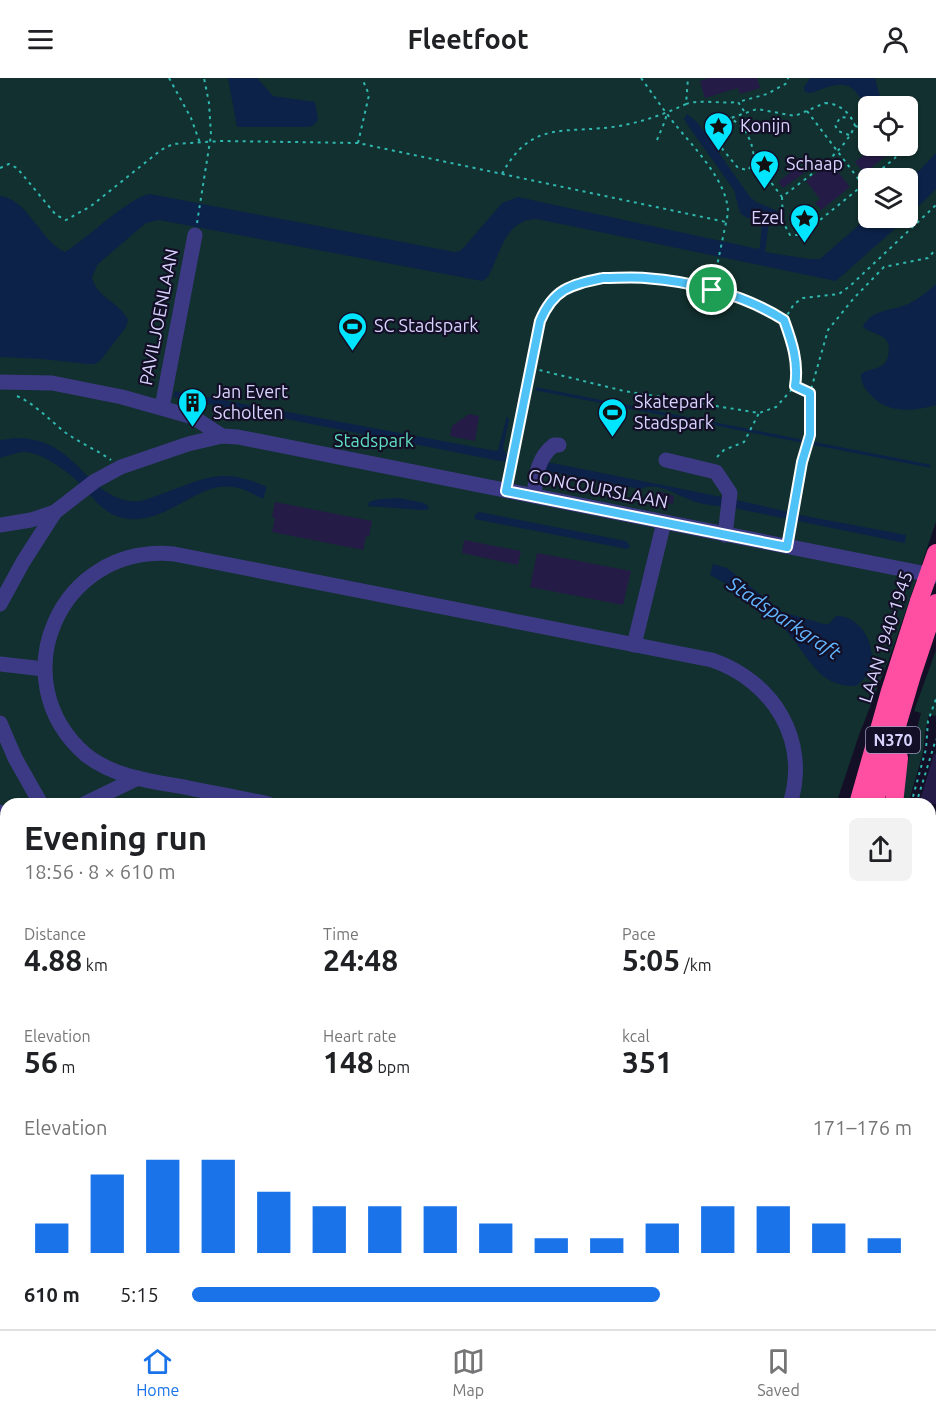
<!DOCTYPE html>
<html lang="en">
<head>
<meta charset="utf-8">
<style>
	:root { --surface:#fff; --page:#f2f2f2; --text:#202124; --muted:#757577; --line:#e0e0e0; --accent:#1a73e8 }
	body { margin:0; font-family:Ubuntu,sans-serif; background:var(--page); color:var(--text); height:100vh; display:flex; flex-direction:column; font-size:22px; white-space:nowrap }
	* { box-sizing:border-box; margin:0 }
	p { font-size:20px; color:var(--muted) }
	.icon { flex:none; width:33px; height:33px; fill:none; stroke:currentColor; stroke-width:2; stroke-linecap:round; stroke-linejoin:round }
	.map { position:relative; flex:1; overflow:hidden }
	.sheet { position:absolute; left:0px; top:720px; width:936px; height:531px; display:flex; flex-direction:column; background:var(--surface); border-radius:18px 18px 0 0; box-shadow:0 2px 4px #0004 }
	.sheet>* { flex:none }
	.controls { position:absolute; left:858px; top:18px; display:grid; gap:12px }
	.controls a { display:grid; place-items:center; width:60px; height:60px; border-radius:9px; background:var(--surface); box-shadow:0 2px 4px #0004; font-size:30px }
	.pin { position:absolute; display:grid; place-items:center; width:51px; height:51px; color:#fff; margin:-26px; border:3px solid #fff; border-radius:50%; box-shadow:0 2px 6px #0007 }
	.round { display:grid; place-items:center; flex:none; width:63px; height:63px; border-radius:9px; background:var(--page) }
	.summary { display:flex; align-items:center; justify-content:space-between; height:102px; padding:0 24px }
	h1 { font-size:33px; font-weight:700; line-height:45px }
	.metrics { display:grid; grid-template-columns:repeat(3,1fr); gap:9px; height:102px; padding:6px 24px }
	.metrics div { display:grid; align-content:center }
	.metrics b { font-size:30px; font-weight:700 }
	.metrics small { font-size:16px; font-weight:400 }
	.metrics p { font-size:16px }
	.chart { height:168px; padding:12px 24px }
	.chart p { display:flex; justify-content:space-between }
	.chart svg { width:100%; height:108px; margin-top:6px; stroke:var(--accent); stroke-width:6 }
	ul { padding:0 24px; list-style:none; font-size:20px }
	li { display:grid; grid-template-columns:96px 72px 1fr; align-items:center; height:45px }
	li i { height:15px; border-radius:8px; background:var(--accent) }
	header { display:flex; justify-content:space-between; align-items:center; height:78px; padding:0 24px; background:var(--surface); font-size:27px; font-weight:700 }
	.tab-bar { display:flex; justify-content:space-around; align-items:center; height:84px; border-top:2px solid var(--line); background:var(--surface); font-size:16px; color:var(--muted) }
	.tab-bar a { display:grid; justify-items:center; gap:3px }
	.tab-bar .on { color:var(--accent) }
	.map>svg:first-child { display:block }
	.green { fill:#12302f; fill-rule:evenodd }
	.water { fill:#0c2248 }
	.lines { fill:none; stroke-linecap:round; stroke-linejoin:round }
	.stream { stroke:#0c2248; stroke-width:3 }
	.building { fill:#241b47 }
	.path { stroke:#2fb8b0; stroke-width:2; stroke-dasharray:3 4.5; stroke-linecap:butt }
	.minor { stroke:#3d3a85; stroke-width:15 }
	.major { stroke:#c25bff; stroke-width:15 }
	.highway { stroke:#ff4fa3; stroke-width:18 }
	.highway-bridge { stroke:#ff4fa3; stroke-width:18 }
	.route-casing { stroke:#fff; stroke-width:12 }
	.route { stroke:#4fc3f7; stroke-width:8 }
	.labels { text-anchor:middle; stroke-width:4.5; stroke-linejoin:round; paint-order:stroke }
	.shield { fill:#130f26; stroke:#9e99be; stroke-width:1.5 }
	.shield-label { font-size:16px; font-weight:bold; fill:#d9d4ff }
	.poi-label { font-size:18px; fill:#d9d4ff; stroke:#130f26; text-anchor:start }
	.street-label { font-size:18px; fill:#d9d4ff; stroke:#130f26 }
	.park-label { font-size:18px; fill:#5fe0c0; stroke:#130f26 }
	.water-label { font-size:20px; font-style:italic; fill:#62b6ff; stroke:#130f26 }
</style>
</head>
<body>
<header><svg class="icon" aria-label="menu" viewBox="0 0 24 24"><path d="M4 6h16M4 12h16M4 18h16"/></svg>Fleetfoot<svg class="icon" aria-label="person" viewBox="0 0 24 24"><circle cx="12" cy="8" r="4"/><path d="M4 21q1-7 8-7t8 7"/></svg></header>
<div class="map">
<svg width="936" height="1251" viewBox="0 0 936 1251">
	<rect width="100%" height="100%" fill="#130f26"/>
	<g class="green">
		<path d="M0,0h936v444l-45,132 -32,81 -23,69h-830v79l-6,-1zM868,28h40v40h-40zM868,100h40v40h-40z"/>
		<path d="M936,572v66l-7,-1 -4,18 -2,20 -15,51h-11l24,-91 -7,-2z"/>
		<path d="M416,1245h69l-7,6h-42z"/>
		<path d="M690,1245h101l-5,6h-89z"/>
	</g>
	<g class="water">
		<path d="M228,0h29l16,18 42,6 3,17 -3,5 -5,3h-73z"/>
		<path d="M810,0h65c5,17 3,27 26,24l1,4h-34v4c-13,-20 -17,-32 -46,-21 -6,2 -8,4 -14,4l-4,-2v-4z"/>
		<path d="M687,36l10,8 53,75 6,5 22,9 -1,10h-8l-4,31 44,7h11l48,-42 39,1 -71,63 -299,-62c-33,1 -36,34 -49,58l-6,4 -323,-61 -13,3 -48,41 -6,13c4,21 28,25 36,43l-2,7 -26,34 -5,3h-8l-45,-5 -42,-2v-161c28,3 41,46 65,56 20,-12 66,-56 85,-58l305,58 5,-1 5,-5 37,-43 16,-6 240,52 2,-2 2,-26 -2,-2 -13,-1 -7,-5 -6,-23 -47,-66 -3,-5z"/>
		<path d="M936,75v36l-28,28v-35z"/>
		<path d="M936,206v121c-26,7 -50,9 -68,-13 -5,-6 -7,-11 -7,-18 6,-5 12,-4 18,-7 5,-2 8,-6 9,-11 6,-23 -15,-20 -25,-29 7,-18 30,-16 45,-23 11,-5 20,-13 28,-20z"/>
		<path d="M175,313l321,60 2,-1 9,-34 2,4 -6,28 4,7 -1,6h-6l-327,-64z"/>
		<path d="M17,360c59,0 67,56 113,63 11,2 21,-3 31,-7 44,-15 59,-28 106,-7l-4,12c-10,-5 -20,-11 -30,-12 -35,-6 -64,36 -104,32 -22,-2 -34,-18 -47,-33 -11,-13 -42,-35 -59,-34 -8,1 -16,4 -23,6v-18z"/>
		<path d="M547,384l175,35 2,9c-10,0 -24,-2 -34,-6 -16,-6 -32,-19 -50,-11l-95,-18z"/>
		<path d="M399,420l25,5 5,4 -2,3h-5l-54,-4 1,-4 11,-3z"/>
		<path d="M736,422l53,12 -3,6h-4l-48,-10z"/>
		<path d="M479,434l147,29 2,2 2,4 -3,2 -152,-30v-4z"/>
		<path d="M800,437l106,20 -1,8 -107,-22 -1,-4z"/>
		<path d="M713,486l14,4 55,44 42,12h5l7,-8c25,-1 43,32 33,55 -2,6 -8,10 -13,15 -39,1 -47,-30 -69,-54 -19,-22 -51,-44 -77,-57z"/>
		<path d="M534,1245h37l21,6 15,-1v1h-74z"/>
	</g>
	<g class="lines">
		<path class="stream" d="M537,311l392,77"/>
	</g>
	<g class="building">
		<path d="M709,0h48l3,10 -20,6 -2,-6 -33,10 -5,-17z"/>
		<path d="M875,68h24l-35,27 -9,-11z"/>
		<path d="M830,84l20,25 -29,23 -6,-7 5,-4 -14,-18z"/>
		<path d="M799,88l5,7 -21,15 -5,-6z"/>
		<path d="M469,336l10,2 -4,25 -25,-5 2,-10z"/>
		<path d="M658,413l16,5 -1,8 -18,-3z"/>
		<path d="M275,424l97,19 -3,16 -3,-1 -3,14 -91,-18 3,-14 -3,-1z"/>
		<path d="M464,462l57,11 -3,14 -56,-12z"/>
		<path d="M537,475l94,18 -8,34 -93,-18z"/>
		<path d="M934,676h2v50h-17z"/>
	</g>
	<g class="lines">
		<g class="path">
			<path d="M169,0l22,40 9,25"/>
			<path d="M641,0c11,15 21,30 33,45 19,24 54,58 54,90l-16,77"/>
			<path d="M825,25c13,0 26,10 30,23 -14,30 -48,51 -73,71l-27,-36 -4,-19 -7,-13 -13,-11 26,-9 38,7z"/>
			<path d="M686,26c13,-5 35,0 51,-2"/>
			<path d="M744,33l-6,-9 29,-8 20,-11 1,-5"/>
			<path d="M807,33l56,74"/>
			<path d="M731,40l-6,3 -9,16 4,9 18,22 10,2 7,-9"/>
			<path d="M908,46l4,2 1,8 -5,3"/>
			<path d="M855,48l13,3"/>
			<path d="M849,57l-11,-4 -3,-6 6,-8 10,1"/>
			<path d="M657,62l8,-19 2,-8"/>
			<path d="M358,65l11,-48 -7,-17"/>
			<path d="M0,90l9,-4 8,4 39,47 10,5 25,-14 70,-56 12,-6 49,-3 136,2 368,79"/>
			<path d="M502,96c30,-56 64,-39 117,-48 23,-4 46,-12 67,-22l2,-26"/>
			<path d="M871,100l24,-20 8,-12"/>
			<path d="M782,119l1,25 7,13h7l7,-2 64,-52"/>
			<path d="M197,145l14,-88 -2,-32 -5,-25"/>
			<path d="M531,290c4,-20 5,-46 16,-63 38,-57 190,-15 237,15"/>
			<path d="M795,308l14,6"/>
			<path d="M17,318c21,10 32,24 49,37 14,10 31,17 45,27"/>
			<path d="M717,379l7,-7 20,-8 15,-29"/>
			<path d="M509,399l22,-109 93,23 135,22 17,-6 19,-21 3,-14 -3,-21 -11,-31 10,-16 9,-6 36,-4 11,-8 86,-81"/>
			<path d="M788,458l14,-74 8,-27v-42l18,-63 26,-32 30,-31 44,-9 8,-9"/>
			<path d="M911,726l15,-55 2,-28 8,-22"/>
			<path d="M916,726l20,-65"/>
			<path d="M0,1165l6,1"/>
			<path d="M522,1245l1,6"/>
			<path d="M828,1251l2,-6"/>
		</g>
		<g class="minor">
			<path d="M0,304l52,1 70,14 71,20 29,19"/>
			<path d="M162,329l33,-172"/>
			<path d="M666,382l50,12 14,21 -5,42"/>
			<path d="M534,418c2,-20 3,-38 20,-51h5"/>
			<path d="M0,447l31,-5 24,-8"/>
			<path d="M0,526l23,-42 32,-50 40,-31 26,-14 67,-23 34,-8 16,1 698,139"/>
			<path d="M634,567l30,-123"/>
			<path d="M0,586l44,5"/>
			<path d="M0,645l15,35 26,46"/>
			<path d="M84,726l54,-26"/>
			<path d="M269,726c-28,-6 -56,-11 -85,-17 -34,-6 -70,-10 -98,-32 -86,-74 -27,-212 88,-201l538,106c61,21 98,80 78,144"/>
			<path d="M0,734l6,2"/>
			<path d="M930,895l6,-19"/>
			<path d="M0,906h6"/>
			<path d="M0,1002l6,-1"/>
			<path d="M930,1132l6,7"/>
			<path d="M930,1167l6,-21"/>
			<path d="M0,1179l6,1"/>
			<path d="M106,1251l1,-6"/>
		</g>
		<g class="major">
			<path d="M930,944l6,-1"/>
			<path d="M0,1028l6,1"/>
		</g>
		<g class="highway">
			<path d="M858,726l32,-113 29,-90"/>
			<path d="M874,726l38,-129 24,-72"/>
			<path d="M894,726l5,-46"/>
			<path d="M0,1072l6,1"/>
			<path d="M0,1092l6,1"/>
			<path d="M0,1124l6,3"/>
			<path d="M0,1149l6,1"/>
			<path d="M930,1209l6,1"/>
			<path d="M930,1230l6,1"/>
			<path d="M641,1245l8,6"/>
			<path d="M686,1245l6,6"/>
			<path d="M898,1245l24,6"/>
			<path d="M796,1251l5,-6"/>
		</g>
		<path class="highway-bridge" d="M919,523l17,-48"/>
	</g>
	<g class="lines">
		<defs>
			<path id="route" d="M603,200c14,0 29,-1 42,0 47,3 100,17 139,42 8,22 15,43 11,66l15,7v42l-8,27 -15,85 -281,-56 34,-170c14,-33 31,-36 63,-43z"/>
		</defs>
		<use href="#route" class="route-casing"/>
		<use href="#route" class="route"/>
	</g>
	<defs>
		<symbol id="sight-pin" viewBox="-11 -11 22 30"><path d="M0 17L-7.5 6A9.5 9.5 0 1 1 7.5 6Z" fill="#00e5ff" stroke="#130f26"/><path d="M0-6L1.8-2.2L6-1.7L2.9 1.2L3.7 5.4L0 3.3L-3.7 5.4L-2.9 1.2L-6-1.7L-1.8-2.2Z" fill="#111"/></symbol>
		<symbol id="stadium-pin" viewBox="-11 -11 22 30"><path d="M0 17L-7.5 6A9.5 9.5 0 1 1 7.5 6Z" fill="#00e5ff" stroke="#130f26"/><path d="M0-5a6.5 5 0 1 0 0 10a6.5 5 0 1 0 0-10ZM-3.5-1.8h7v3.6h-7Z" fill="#111"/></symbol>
		<symbol id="building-pin" viewBox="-11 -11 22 30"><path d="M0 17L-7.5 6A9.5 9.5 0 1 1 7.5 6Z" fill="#00e5ff" stroke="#130f26"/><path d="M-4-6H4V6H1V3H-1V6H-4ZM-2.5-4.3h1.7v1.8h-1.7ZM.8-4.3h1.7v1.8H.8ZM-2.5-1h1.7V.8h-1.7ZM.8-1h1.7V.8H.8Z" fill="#111"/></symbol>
	</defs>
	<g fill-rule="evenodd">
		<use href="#sight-pin" x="702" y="32" width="33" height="45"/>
		<use href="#sight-pin" x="748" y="70" width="33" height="45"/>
		<use href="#sight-pin" x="788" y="124" width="33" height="45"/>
		<use href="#stadium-pin" x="336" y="232" width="33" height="45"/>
		<use href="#building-pin" x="176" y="308" width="33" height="45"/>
		<use href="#stadium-pin" x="596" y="318" width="33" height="45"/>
	</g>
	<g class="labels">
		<rect class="shield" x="866" y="649" width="54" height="26" rx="4.5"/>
		<g class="shield-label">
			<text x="893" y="668">N370</text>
		</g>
		<g class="poi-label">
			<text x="740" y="54">Konijn</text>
			<text x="786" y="92">Schaap</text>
			<text x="784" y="146" text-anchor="end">Ezel</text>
			<text x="374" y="254">SC Stadspark</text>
			<text x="213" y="320">Jan Evert<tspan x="213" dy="21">Scholten</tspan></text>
			<text x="634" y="330">Skatepark<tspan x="634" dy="21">Stadspark</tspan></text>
		</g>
		<g class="street-label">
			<text transform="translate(159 239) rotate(-79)" y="6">PAVILJOENLAAN</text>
			<text transform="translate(598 411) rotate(11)" y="6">CONCOURSLAAN</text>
			<text transform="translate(886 559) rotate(-72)" y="6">LAAN 1940-1945</text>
		</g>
		<g class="park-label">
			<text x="374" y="369">Stadspark</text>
		</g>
		<g class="water-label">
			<text transform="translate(784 540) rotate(34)" y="7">Stadsparkgraft</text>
		</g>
	</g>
</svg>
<div class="controls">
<a><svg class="icon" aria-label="locate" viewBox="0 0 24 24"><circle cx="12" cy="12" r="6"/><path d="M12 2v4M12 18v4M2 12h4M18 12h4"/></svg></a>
<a><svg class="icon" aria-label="layers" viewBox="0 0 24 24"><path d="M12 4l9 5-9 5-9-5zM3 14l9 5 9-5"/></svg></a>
</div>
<div class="pin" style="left:712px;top:212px;background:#1e9e55"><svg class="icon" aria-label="arrive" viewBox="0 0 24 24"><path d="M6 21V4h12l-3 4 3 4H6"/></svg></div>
<section class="sheet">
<div class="summary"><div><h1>Evening run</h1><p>18:56 · 8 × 610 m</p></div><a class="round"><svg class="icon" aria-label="share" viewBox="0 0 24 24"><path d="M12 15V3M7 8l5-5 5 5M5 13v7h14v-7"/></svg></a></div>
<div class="metrics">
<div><p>Distance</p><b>4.88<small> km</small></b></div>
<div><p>Time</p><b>24:48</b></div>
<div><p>Pace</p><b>5:05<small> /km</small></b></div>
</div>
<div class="metrics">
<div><p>Elevation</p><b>56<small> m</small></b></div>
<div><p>Heart rate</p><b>148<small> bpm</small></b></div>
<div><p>kcal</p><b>351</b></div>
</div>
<div class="chart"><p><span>Elevation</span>171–176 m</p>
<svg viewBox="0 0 160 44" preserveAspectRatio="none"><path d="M5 44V32M15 44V12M25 44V6M35 44V6M45 44V19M55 44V25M65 44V25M75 44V25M85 44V32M95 44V38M105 44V38M115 44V32M125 44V25M135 44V25M145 44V32M155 44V38"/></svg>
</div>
<ul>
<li><b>610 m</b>5:15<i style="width:65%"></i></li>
</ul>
</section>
</div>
<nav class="tab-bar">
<a class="on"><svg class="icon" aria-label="home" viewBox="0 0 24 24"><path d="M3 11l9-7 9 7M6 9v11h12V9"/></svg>Home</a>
<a><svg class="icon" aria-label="map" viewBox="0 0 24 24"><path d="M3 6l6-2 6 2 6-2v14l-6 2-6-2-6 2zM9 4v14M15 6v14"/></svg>Map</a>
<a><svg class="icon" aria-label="saved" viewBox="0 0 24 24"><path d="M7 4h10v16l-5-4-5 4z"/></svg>Saved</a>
</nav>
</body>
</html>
